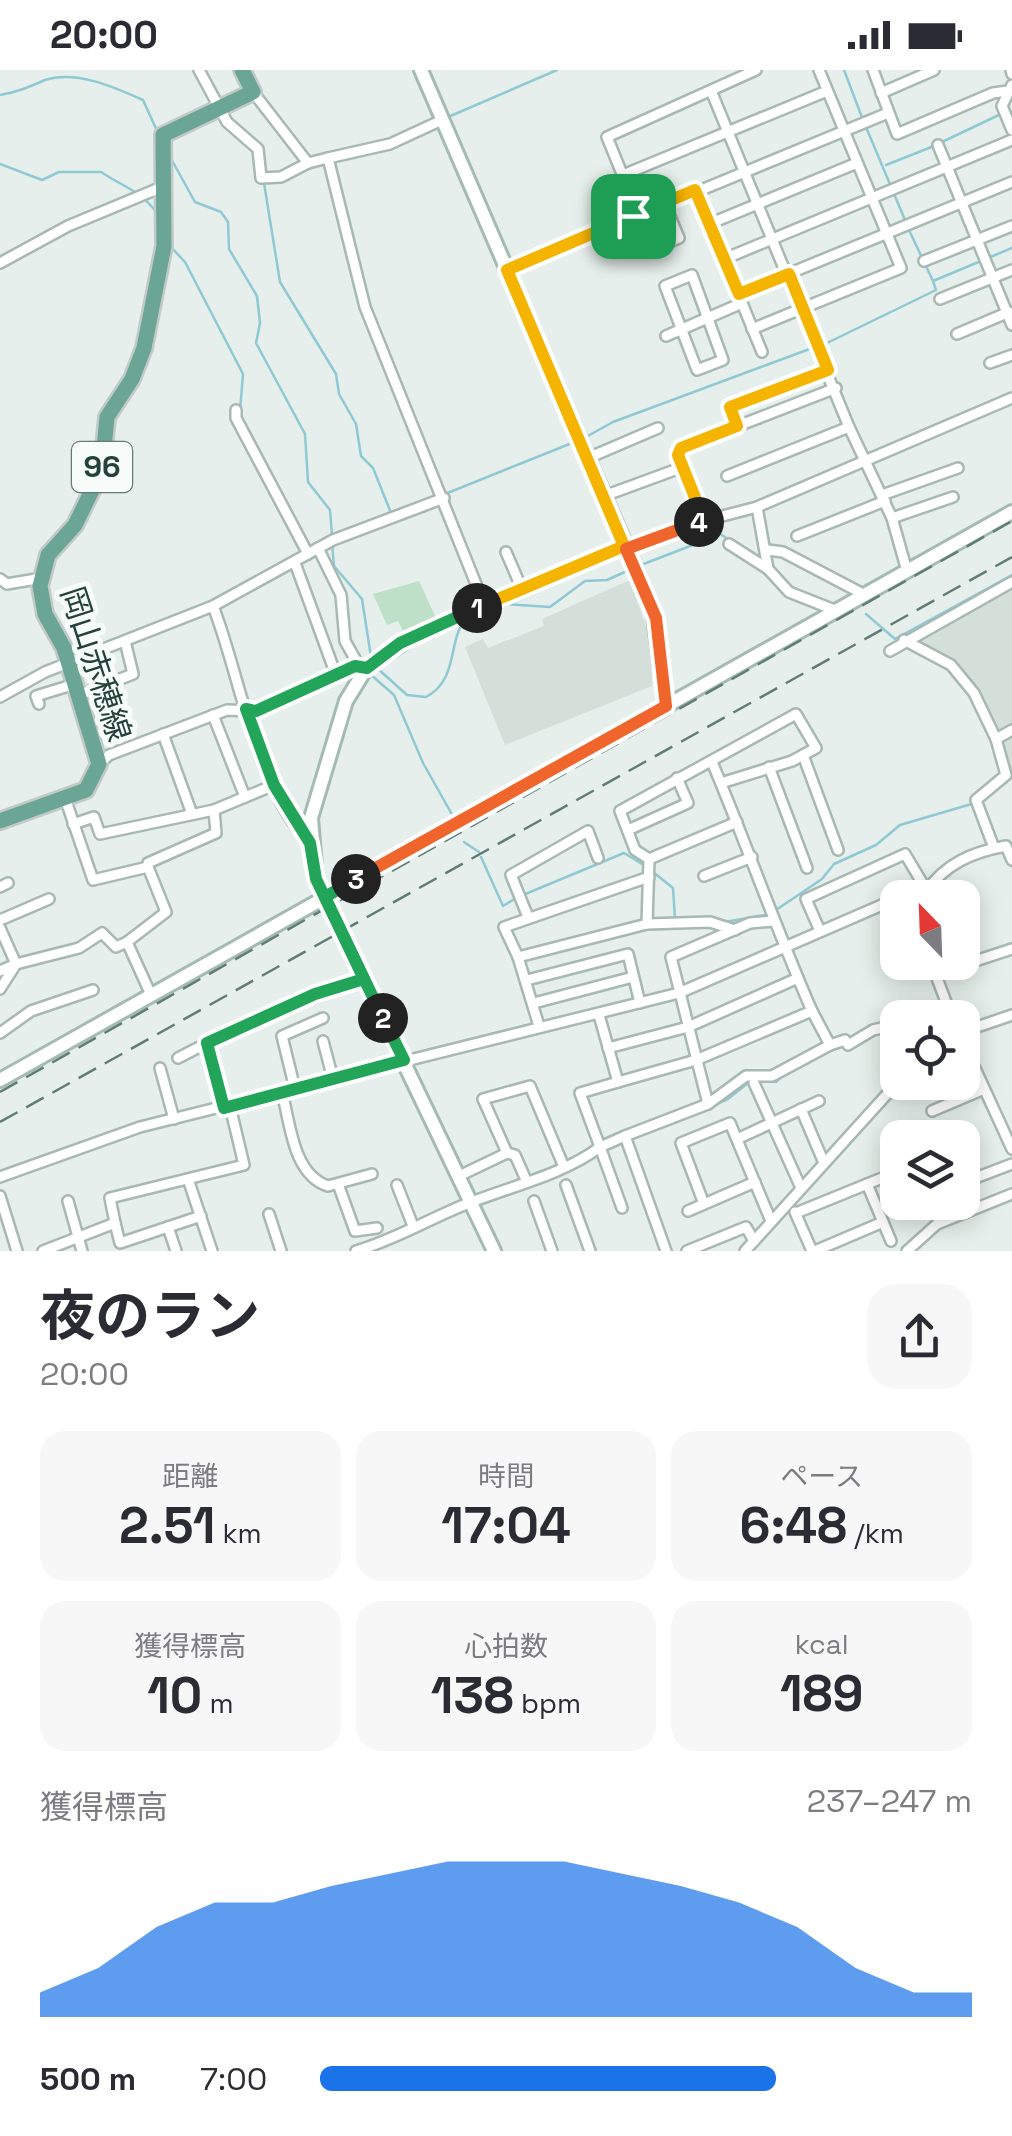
<!DOCTYPE html>
<html lang="ja">
<head>
<meta charset="utf-8">
<style>
	:root { --surface:#fff; --page:#f7f7f7; --text:#2b2b33; --muted:#7c7c81; --accent:#1a73e8 }
	body { margin:0; font-family:"Space Grotesk","Noto Sans JP",sans-serif; background:var(--page); color:var(--text); height:100vh; display:flex; flex-direction:column; font-size:38px; white-space:nowrap }
	* { box-sizing:border-box; margin:0 }
	p { font-size:32px; color:var(--muted) }
	.icon { flex:none; width:55px; height:55px; fill:none; stroke:currentColor; stroke-width:2; stroke-linecap:round; stroke-linejoin:round }
	.map { position:relative; height:1181px; overflow:hidden }
	.panel { display:flex; flex-direction:column; background:var(--surface); flex:1 }
	.panel>* { flex:none }
	.needle { width:65px; rotate:337deg }
	.tools { position:absolute; left:880px; top:810px; display:grid; gap:20px }
	.tools a { display:grid; place-items:center; width:100px; height:100px; border-radius:20px; background:var(--surface); box-shadow:0 5px 25px #0003; font-size:50px }
	.pin { position:absolute; display:grid; place-items:center; width:85px; height:85px; color:#fff; margin:-42px; border-radius:20px; box-shadow:0 5px 15px #0006 }
	.km { position:absolute; width:50px; height:50px; margin:-25px; border-radius:50%; background:#222; color:#fff; font-size:28px; line-height:50px; text-align:center }
	.round { display:grid; place-items:center; flex:none; width:105px; height:105px; border-radius:30px; background:var(--page) }
	.headline { display:flex; align-items:center; justify-content:space-between; height:170px; padding:0 40px }
	h1 { font-size:55px; font-weight:700; line-height:75px }
	.stats { display:grid; grid-template-columns:repeat(3,1fr); gap:15px; height:170px; padding:10px 40px }
	.stats div { display:grid; align-content:center; border-radius:25px; background:var(--page); text-align:center }
	.stats b { font-size:50px; font-weight:700 }
	.stats small { font-size:28px; font-weight:400 }
	.stats p { font-size:28px }
	.chart { height:280px; padding:20px 40px }
	.chart p { display:flex; justify-content:space-between }
	.chart svg { width:100%; height:180px; margin-top:10px; fill:var(--accent); opacity:.7 }
	ul { padding:0 40px; list-style:none; font-size:32px }
	li { display:grid; grid-template-columns:160px 120px 1fr; align-items:center; height:75px }
	li i { height:25px; border-radius:12px; background:var(--accent) }
	.status { display:flex; justify-content:space-between; align-items:center; height:70px; padding:0 50px; background:var(--surface); direction:ltr }
	.status svg { height:28px; fill:currentColor }
	.map>svg:first-child { display:block }
	.built { fill:#d4dfda }
	.green { fill:#bfe0c8 }
	.lines { fill:none; stroke-linecap:round; stroke-linejoin:round }
	.stream { stroke:#8ec9d4; stroke-width:2.5 }
	.street-casing { stroke:#a8b8b2; stroke-width:14 }
	.secondary-casing { stroke:#a4bbb3; stroke-width:18 }
	.primary-casing { stroke:#c2cac8; stroke-width:20 }
	.street { stroke:#fff; stroke-width:9 }
	.secondary { stroke:#fff; stroke-width:12 }
	.primary { stroke:#6aa596; stroke-width:15 }
	.rail { stroke:#5f7d75; stroke-width:2.5; stroke-dasharray:20 10; stroke-linecap:butt }
	.split-1-casing { stroke:#fff; stroke-width:20 }
	.split-2-casing { stroke:#fff; stroke-width:20 }
	.split-3-casing { stroke:#fff; stroke-width:20 }
	.split-4-casing { stroke:#fff; stroke-width:20 }
	.split-5-casing { stroke:#fff; stroke-width:20 }
	.split-1 { stroke:#f5b400; stroke-width:12 }
	.split-2 { stroke:#22a559; stroke-width:12 }
	.split-3 { stroke:#22a559; stroke-width:12 }
	.split-4 { stroke:#f0652b; stroke-width:12 }
	.split-5 { stroke:#f5b400; stroke-width:12 }
	.labels { text-anchor:middle; stroke-width:10; stroke-linejoin:round; paint-order:stroke }
	.shield { fill:#f7fbf9; stroke:#637a73; stroke-width:2.5 }
	.shield-label { font-size:30px; font-weight:bold; fill:#24423a }
	.street-label { font-size:32px; fill:#24423a; stroke:#f7fbf9 }
</style>
</head>
<body>
<div class="status"><b>20:00</b><svg viewBox="0 0 49 12"><path d="M0 12V9h3v3zM5 12V6h3v6zM10 12V3h3v9zM15 12V0h3v12zM26 1h20v11H26zM47 4h2v5h-2z"/></svg></div>
<div class="map">
<svg width="1012" height="1181" viewBox="0 0 1012 1181">
	<rect width="100%" height="100%" fill="#e6efeb"/>
	<g class="built">
		<path d="M630,510l22,63v43l-147,59 -40,-98 18,-8 5,9 56,-22 -2,-7z"/>
		<path d="M1012,517v186h-1l-18,-53 -31,-51 -47,-29z"/>
	</g>
	<path class="green" d="M419,511l17,37 -32,15 -6,-12 -11,4 -14,-31z"/>
	<g class="lines">
		<g class="stream">
			<path d="M844,0l19,50"/>
			<path d="M0,25c18,-3 29,-8 45,-15 31,-10 69,7 98,20l15,33"/>
			<path d="M448,47l109,-47"/>
			<path d="M866,57l39,93"/>
			<path d="M248,64l12,12"/>
			<path d="M942,72l59,-28"/>
			<path d="M169,85l26,47 26,10 7,10 1,27 28,47 3,27 -4,20 49,91 3,48 22,28 2,25"/>
			<path d="M0,94l42,16 17,-8h42c21,14 40,19 56,41"/>
			<path d="M886,95l48,-19"/>
			<path d="M264,113l16,99 56,92 3,20 17,30 5,32 12,12 18,45"/>
			<path d="M909,160l24,51"/>
			<path d="M169,175l16,17 58,112 -3,37"/>
			<path d="M988,188l24,-10"/>
			<path d="M827,273l109,-53 -3,-9 48,-20"/>
			<path d="M250,366l29,55"/>
			<path d="M586,367l27,-15 202,-75"/>
			<path d="M445,424l127,-51"/>
			<path d="M295,449l13,26"/>
			<path d="M332,473l2,23 28,33 9,58"/>
			<path d="M641,495l57,-22 16,-13 17,11"/>
			<path d="M505,534l45,3 35,-26 22,-1 20,-9"/>
			<path d="M866,544l29,25 117,-64"/>
			<path d="M377,598l30,27 19,2c34,-18 21,-59 40,-77"/>
			<path d="M370,604l24,21 29,68 31,55"/>
			<path d="M464,772l15,10"/>
			<path d="M481,787l22,49 13,-8"/>
			<path d="M653,802l20,16 2,31"/>
			<path d="M523,825l101,-42 23,14"/>
			<path d="M776,840l46,-31 12,-15 42,-19 24,-20 75,-22"/>
			<path d="M725,852l45,-8"/>
			<path d="M952,936l6,12"/>
			<path d="M760,1010l16,2 8,-8"/>
			<path d="M696,1043l32,-14 25,-20"/>
		</g>
		<defs>
			<g id="street">
				<path d="M199,0l28,52 31,27 3,29 20,-1 27,-14"/>
				<path d="M873,0l24,64 96,-41 15,-2"/>
				<path d="M1011,0l1,4"/>
				<path d="M1012,15l-10,21 10,24"/>
				<path d="M253,22l55,71 20,-5 37,149 119,297"/>
				<path d="M712,23l137,334 43,91 15,53"/>
				<path d="M881,23l53,-23"/>
				<path d="M938,75l74,180"/>
				<path d="M328,88l62,-14 52,-24"/>
				<path d="M623,105l204,-84"/>
				<path d="M695,120l44,104"/>
				<path d="M638,143l-31,-76 149,-67"/>
				<path d="M633,146l15,35 31,-13 -15,-36"/>
				<path d="M709,154l148,-61"/>
				<path d="M724,189l288,-119"/>
				<path d="M924,191l88,-35"/>
				<path d="M0,193l68,-37 94,-39"/>
				<path d="M507,200l381,-157"/>
				<path d="M692,205l31,85 -26,10 -32,-84z"/>
				<path d="M940,229l72,-29"/>
				<path d="M742,233l20,49"/>
				<path d="M752,259l149,-61 -82,-198"/>
				<path d="M957,264l52,-22"/>
				<path d="M666,266l76,-33 -3,-9 273,-112"/>
				<path d="M990,293l22,-8"/>
				<path d="M236,340v8l72,136"/>
				<path d="M737,356l-7,-19 99,-37"/>
				<path d="M588,388l70,-30"/>
				<path d="M727,406l122,-49"/>
				<path d="M882,425l76,-27"/>
				<path d="M604,426l79,-29"/>
				<path d="M757,437l11,62"/>
				<path d="M892,448l61,-21"/>
				<path d="M704,450l-24,-59 1,-13 155,-60"/>
				<path d="M797,466l88,-35"/>
				<path d="M729,474l39,25 21,23 48,19"/>
				<path d="M318,478l23,47 4,46 14,25"/>
				<path d="M626,479l66,-25 65,-17 255,-109"/>
				<path d="M768,480l15,2 82,43"/>
				<path d="M506,482l15,35"/>
				<path d="M295,493l41,112"/>
				<path d="M0,509l7,5 35,-6"/>
				<path d="M213,536c28,72 42,181 97,237"/>
				<path d="M904,570l47,25 23,28 22,46 10,36 -30,25 18,48"/>
				<path d="M890,581l122,-69"/>
				<path d="M79,625l54,-21 -8,-33"/>
				<path d="M0,627l45,-25 168,-66 120,-66 111,-42"/>
				<path d="M39,634l-3,-8 39,-12"/>
				<path d="M213,645l32,82"/>
				<path d="M163,664l29,80"/>
				<path d="M996,669l16,-9"/>
				<path d="M803,685l35,95"/>
				<path d="M99,694l10,-9 118,-45 29,1 99,-45 12,1"/>
				<path d="M769,697l38,101"/>
				<path d="M65,728l28,82 55,-13 18,45 -39,30"/>
				<path d="M73,754l21,-7 6,17 114,-24 60,-25"/>
				<path d="M628,760l60,-27 -11,-25"/>
				<path d="M649,789l88,-37"/>
				<path d="M148,797v-4l68,-30 -2,-23"/>
				<path d="M704,806l48,-19"/>
				<path d="M0,817l8,-4"/>
				<path d="M926,822c19,-28 46,-40 80,-46l6,14"/>
				<path d="M898,828l26,-12"/>
				<path d="M528,847l-17,-42 77,-44 10,27"/>
				<path d="M0,850l49,-21"/>
				<path d="M647,854l63,-2 25,8"/>
				<path d="M0,858l16,36 -16,7"/>
				<path d="M820,861l-14,-32 99,-45 19,32 -1,12"/>
				<path d="M518,887l-14,-30 145,-50"/>
				<path d="M931,892l21,56"/>
				<path d="M935,904l77,-25"/>
				<path d="M527,910l101,-26 12,49"/>
				<path d="M0,919l16,-25 63,-16 23,-15 14,14 11,-5 24,53"/>
				<path d="M534,933l99,-26"/>
				<path d="M599,945l19,67 78,-22 116,-49c-36,-82 -65,-166 -100,-249"/>
				<path d="M920,948l24,-12"/>
				<path d="M539,956l-21,-69 129,-33 2,-65 -14,-9 -15,-39 176,-97 20,34 -24,13 -71,22"/>
				<path d="M962,962l50,-17"/>
				<path d="M0,963l31,-22 62,-21"/>
				<path d="M962,970l50,109"/>
				<path d="M323,971l10,38"/>
				<path d="M207,973l17,65"/>
				<path d="M830,975l15,-5 3,5 25,-15 25,-6"/>
				<path d="M608,978l80,-21 110,-49"/>
				<path d="M178,988l66,-34 120,-45"/>
				<path d="M160,998l14,51"/>
				<path d="M618,1012l-38,11 20,54 25,-11"/>
				<path d="M754,1013l47,105"/>
				<path d="M295,1019l-13,-53 41,-18"/>
				<path d="M282,1022c8,31 11,83 46,94l44,-12"/>
				<path d="M708,1034l38,-28h26l58,-31 -18,-34"/>
				<path d="M801,1039l23,54"/>
				<path d="M932,1041l52,-22"/>
				<path d="M737,1069l82,-38"/>
				<path d="M507,1083l-24,-54 47,-13 34,81"/>
				<path d="M459,1106l48,-23 8,2 11,25"/>
				<path d="M0,1107l140,-50 539,-134 219,-95"/>
				<path d="M188,1109l24,72"/>
				<path d="M962,1113l50,-19"/>
				<path d="M338,1114l17,47 22,-3"/>
				<path d="M867,1114l24,57"/>
				<path d="M397,1115l16,41"/>
				<path d="M566,1115l24,66"/>
				<path d="M0,1126l17,55"/>
				<path d="M68,1131l14,50"/>
				<path d="M534,1131l18,50"/>
				<path d="M704,1134l-23,-61 49,-20 41,98"/>
				<path d="M910,1134l3,-2"/>
				<path d="M688,1141l67,-29"/>
				<path d="M795,1142l17,39"/>
				<path d="M796,1143l91,-37"/>
				<path d="M269,1144l12,37"/>
				<path d="M115,1153l5,20 81,-27"/>
				<path d="M168,1157l8,24"/>
				<path d="M43,1181l72,-28 -5,-25 134,-33 -14,-59"/>
				<path d="M356,1181c38,-11 71,-31 108,-46 44,-18 99,-30 136,-58l22,61"/>
				<path d="M666,1181l-41,-115 83,-32 -37,-147 79,-34 23,-2"/>
				<path d="M687,1181l59,-24 8,14"/>
				<path d="M745,1181l153,-169"/>
				<path d="M815,1181l68,-29"/>
				<path d="M907,1181l30,-27 75,-30"/>
			</g>
			<g id="secondary">
				<path d="M421,0l232,539 13,97"/>
				<path d="M0,1010l1012,-568"/>
				<path d="M494,1181l-178,-372 -5,-61 35,-117 21,-34 44,-29 213,-92"/>
			</g>
			<path id="primary" d="M0,751l86,-31 13,-26 -35,-116 -19,-34 -5,-28 8,-31 27,-30 27,-55 5,-53 25,-38 12,-31 20,-102 -1,-111 90,-43 -11,-22"/>
		</defs>
		<use href="#street" class="street-casing"/>
		<use href="#secondary" class="secondary-casing"/>
		<use href="#primary" class="primary-casing"/>
		<use href="#street" class="street"/>
		<use href="#secondary" class="secondary"/>
		<use href="#primary" class="primary"/>
		<g class="rail">
			<path d="M0,1022l1012,-571"/>
			<path d="M0,1052l1012,-565"/>
		</g>
	</g>
	<g class="lines">
		<defs>
			<path id="split-1" d="M477,538l147,-62 -117,-276 126,-54"/>
			<path id="split-2" d="M383,948l-67,-139 -6,-36 -36,-58 -28,-76 10,2 99,-45 12,2 33,-25 77,-35"/>
			<path id="split-3" d="M356,809l-31,18 39,82 -49,15 -108,49 17,65 180,-48 -21,-42"/>
			<path id="split-4" d="M356,809l310,-173 -10,-88 -30,-69 73,-27"/>
			<path id="split-5" d="M633,146l62,-26 44,104 50,-20 39,96 -98,37 7,19 -56,22 -3,7 26,65 -5,2"/>
		</defs>
		<use href="#split-1" class="split-1-casing"/>
		<use href="#split-2" class="split-2-casing"/>
		<use href="#split-3" class="split-3-casing"/>
		<use href="#split-4" class="split-4-casing"/>
		<use href="#split-5" class="split-5-casing"/>
		<use href="#split-1" class="split-1"/>
		<use href="#split-2" class="split-2"/>
		<use href="#split-3" class="split-3"/>
		<use href="#split-4" class="split-4"/>
		<use href="#split-5" class="split-5"/>
	</g>
	<g class="labels">
		<rect class="shield" x="72" y="372" width="60" height="50" rx="8"/>
		<g class="shield-label">
			<text x="102" y="407">96</text>
		</g>
		<g class="street-label">
			<text transform="translate(96 594) rotate(72)" y="11">岡山赤穂線</text>
		</g>
	</g>
</svg>
<div class="tools">
<a><svg class="needle" viewBox="-14 -14 28 28"><path d="M0-13l5 13h-10z" fill="#e53935"/><path d="M0 13l5-13h-10z" fill="#7c7c81"/></svg></a>
<a><svg class="icon" aria-label="locate" viewBox="0 0 24 24"><circle cx="12" cy="12" r="6"/><path d="M12 2v4M12 18v4M2 12h4M18 12h4"/></svg></a>
<a><svg class="icon" aria-label="layers" viewBox="0 0 24 24"><path d="M12 4l9 5-9 5-9-5zM3 14l9 5 9-5"/></svg></a>
</div>
<div class="pin" style="left:633px;top:146px;background:#1e9e55"><svg class="icon" aria-label="arrive" viewBox="0 0 24 24"><path d="M6 21V4h12l-3 4 3 4H6"/></svg></div>
<b class="km" style="left:477px;top:538px">1</b>
<b class="km" style="left:383px;top:948px">2</b>
<b class="km" style="left:356px;top:809px">3</b>
<b class="km" style="left:699px;top:452px">4</b>
</div>
<section class="panel">
<div class="headline"><div><h1>夜のラン</h1><p>20:00</p></div><a class="round"><svg class="icon" aria-label="share" viewBox="0 0 24 24"><path d="M12 15V3M7 8l5-5 5 5M5 13v7h14v-7"/></svg></a></div>
<div class="stats">
<div><p>距離</p><b>2.51<small> km</small></b></div>
<div><p>時間</p><b>17:04</b></div>
<div><p>ペース</p><b>6:48<small> /km</small></b></div>
</div>
<div class="stats">
<div><p>獲得標高</p><b>10<small> m</small></b></div>
<div><p>心拍数</p><b>138<small> bpm</small></b></div>
<div><p>kcal</p><b>189</b></div>
</div>
<div class="chart"><p><span>獲得標高</span>237–247 m</p>
<svg viewBox="0 0 160 44" preserveAspectRatio="none"><path d="M0 44V38L10 32L20 22L30 16L40 16L50 12L60 9L70 6L80 6L90 6L100 9L110 12L120 16L130 22L140 32L150 38L160 38V44z"/></svg>
</div>
<ul>
<li><b>500 m</b>7:00<i style="width:70%"></i></li>
</ul>
</section>
</body>
</html>
